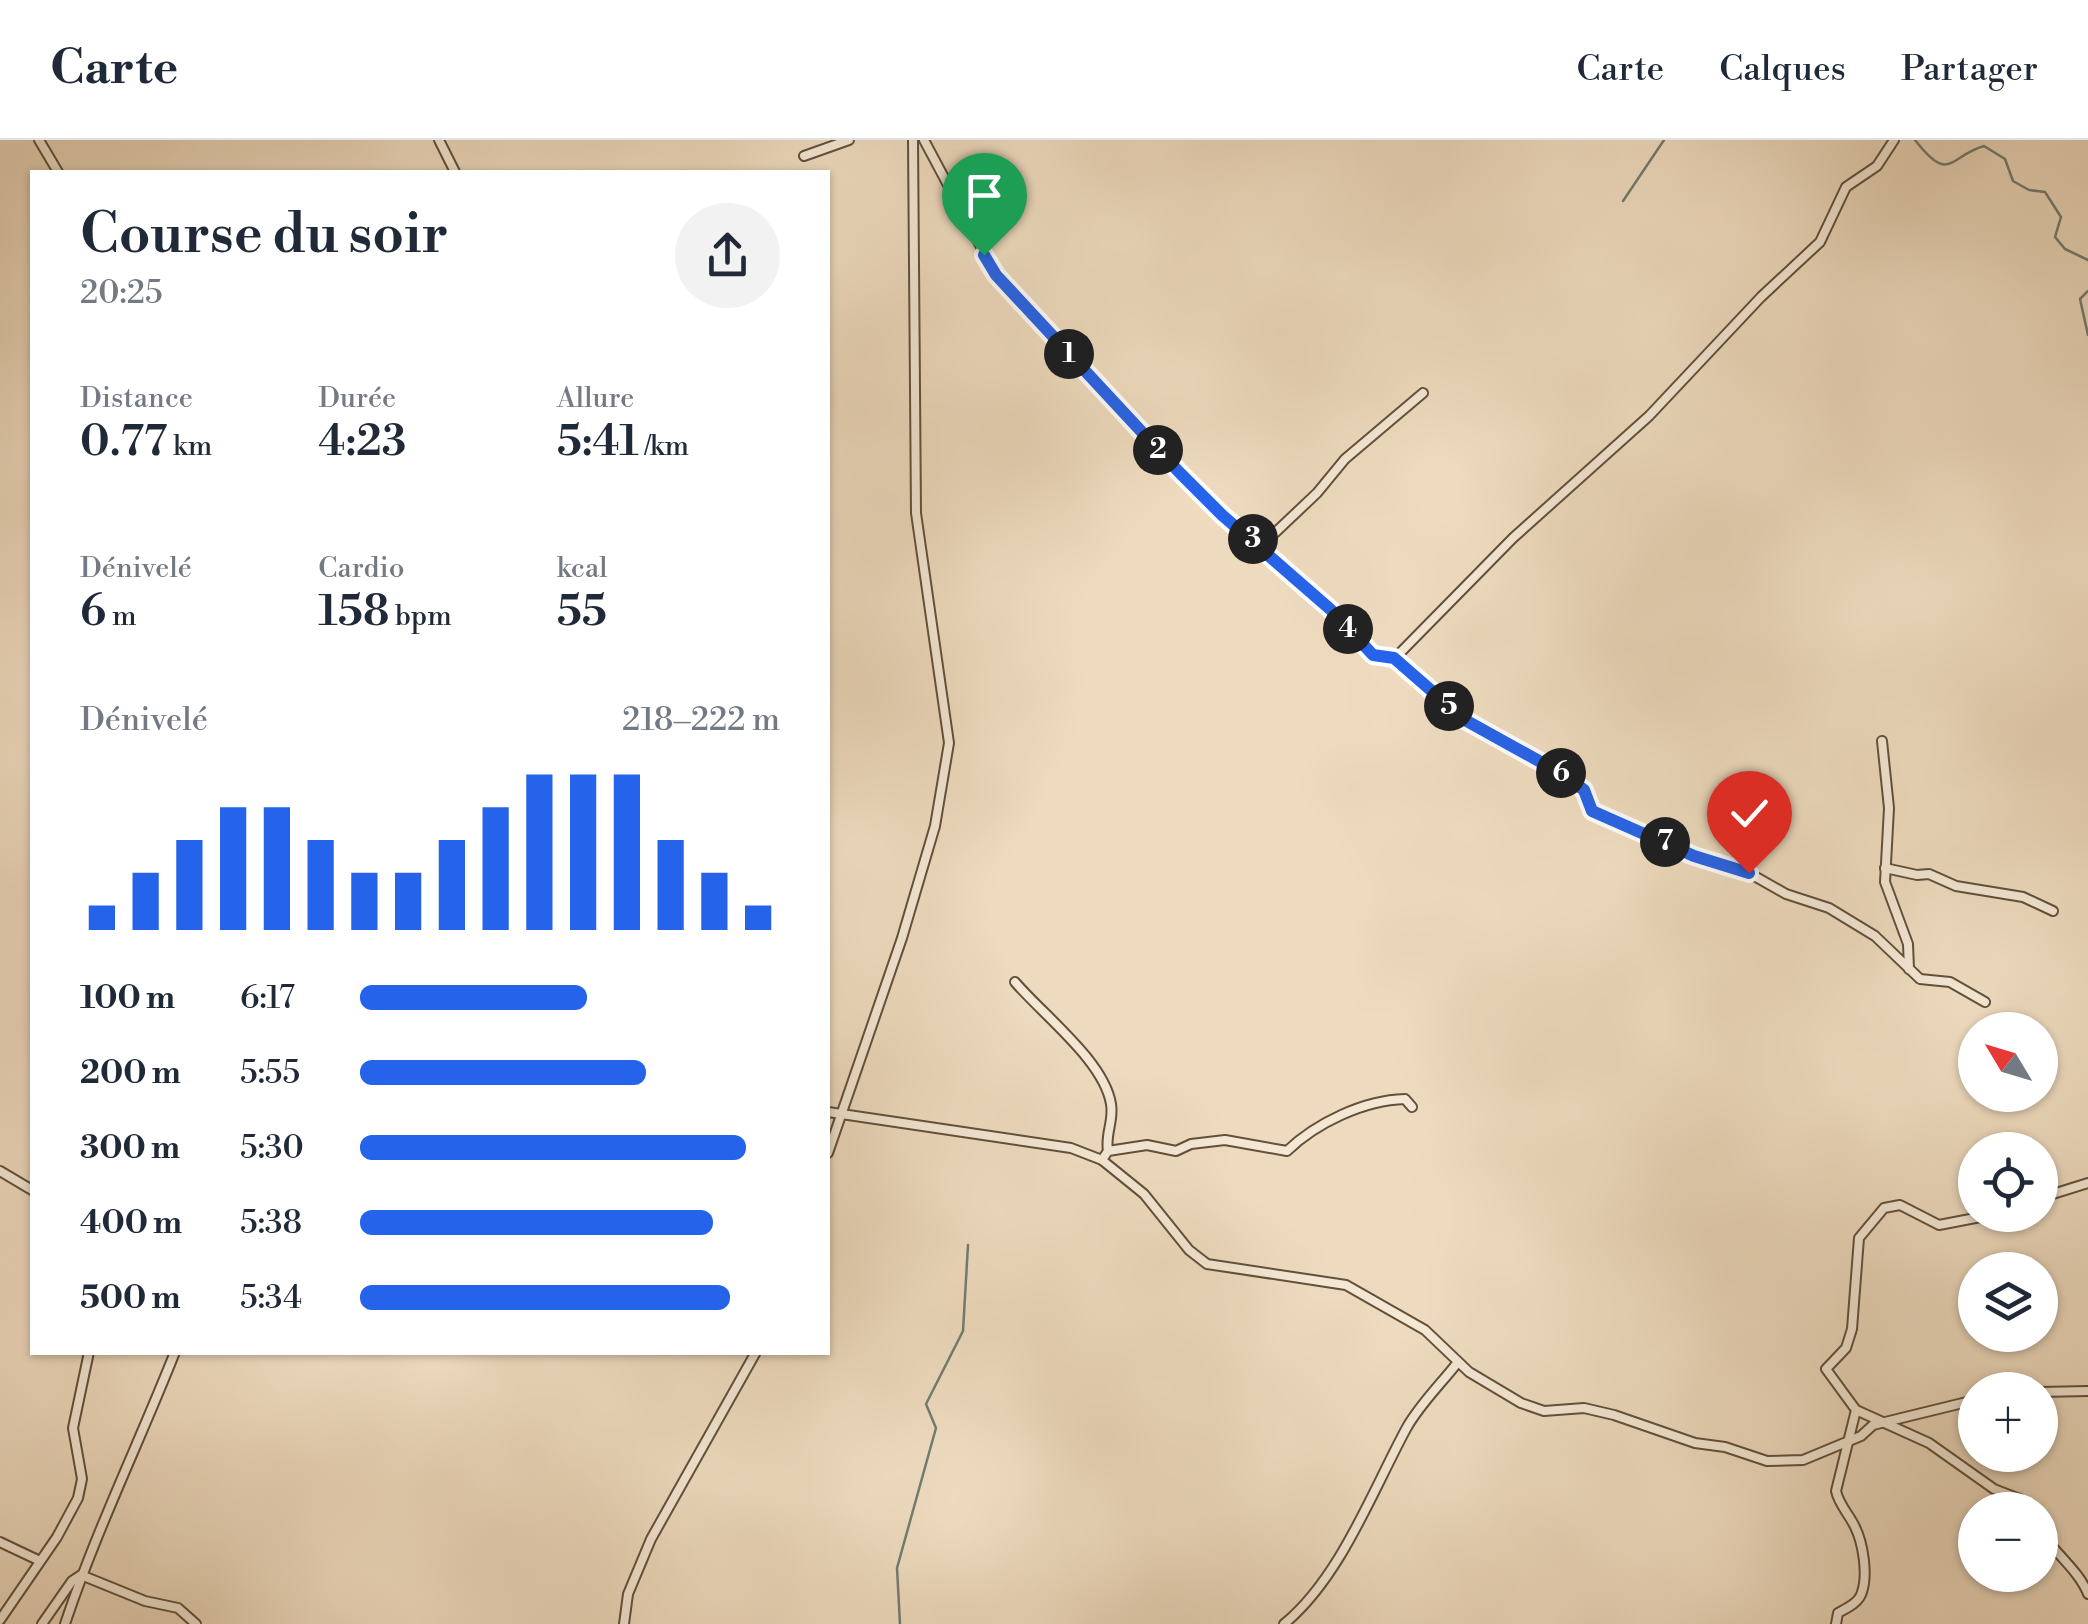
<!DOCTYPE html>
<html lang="fr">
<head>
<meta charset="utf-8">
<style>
	:root { --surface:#fff; --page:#f2f2f3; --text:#1f2937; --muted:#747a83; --line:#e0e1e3; --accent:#2563eb }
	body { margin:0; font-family:"Libre Bodoni",serif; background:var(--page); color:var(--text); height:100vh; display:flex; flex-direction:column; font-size:38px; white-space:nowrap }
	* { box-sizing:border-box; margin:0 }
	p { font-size:32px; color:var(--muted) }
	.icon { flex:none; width:55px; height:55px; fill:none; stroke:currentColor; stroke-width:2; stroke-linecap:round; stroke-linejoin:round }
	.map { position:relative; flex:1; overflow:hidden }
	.panel { position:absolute; left:30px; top:30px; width:800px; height:1185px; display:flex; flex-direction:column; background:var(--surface); border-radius:0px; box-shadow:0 2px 8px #0004 }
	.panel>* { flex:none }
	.needle { width:65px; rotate:308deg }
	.controls { position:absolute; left:1958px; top:872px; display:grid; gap:20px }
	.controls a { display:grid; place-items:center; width:100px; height:100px; border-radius:50%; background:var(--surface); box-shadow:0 2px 8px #0004; font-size:50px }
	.pin { position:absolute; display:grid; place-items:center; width:85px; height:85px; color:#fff; margin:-102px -42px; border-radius:50% 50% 50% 0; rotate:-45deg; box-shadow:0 0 10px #0007 }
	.pin .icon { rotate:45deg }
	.km { position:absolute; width:50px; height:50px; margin:-25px; border-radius:50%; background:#222; color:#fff; font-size:28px; line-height:50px; text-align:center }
	.round { display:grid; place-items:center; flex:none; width:105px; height:105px; border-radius:52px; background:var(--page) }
	.summary { display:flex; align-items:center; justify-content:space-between; height:170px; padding:0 50px }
	h1 { font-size:55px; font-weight:600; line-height:75px }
	.stats { display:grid; grid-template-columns:repeat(3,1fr); gap:15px; height:170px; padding:10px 50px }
	.stats div { display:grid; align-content:center }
	.stats b { font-size:42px; font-weight:600 }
	.stats small { font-size:28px; font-weight:400 }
	.stats p { font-size:28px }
	.chart { height:280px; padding:20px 50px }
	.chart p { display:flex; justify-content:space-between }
	.chart svg { width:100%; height:180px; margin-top:10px; stroke:var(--accent); stroke-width:6 }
	ul { padding:0 50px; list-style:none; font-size:32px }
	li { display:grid; grid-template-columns:160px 120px 1fr; align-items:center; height:75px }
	li i { height:25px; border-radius:12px; background:var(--accent) }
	header { display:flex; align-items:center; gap:60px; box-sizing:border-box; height:140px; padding:0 50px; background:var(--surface); border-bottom:2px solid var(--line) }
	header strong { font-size:48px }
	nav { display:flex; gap:55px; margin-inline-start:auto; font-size:35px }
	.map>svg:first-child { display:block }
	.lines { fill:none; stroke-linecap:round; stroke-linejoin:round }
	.stream { stroke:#717d73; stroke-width:2.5 }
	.street-casing { stroke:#62503b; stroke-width:12 }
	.street { stroke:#f4e8d5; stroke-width:8 }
	.route-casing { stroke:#fff; stroke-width:20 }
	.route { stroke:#2563eb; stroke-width:12 }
</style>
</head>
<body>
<header>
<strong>Carte</strong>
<nav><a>Carte</a><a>Calques</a><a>Partager</a></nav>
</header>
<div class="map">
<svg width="2088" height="1484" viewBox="0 0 2088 1484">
	<rect width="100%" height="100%" fill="#eedbbf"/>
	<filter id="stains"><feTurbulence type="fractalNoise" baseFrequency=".002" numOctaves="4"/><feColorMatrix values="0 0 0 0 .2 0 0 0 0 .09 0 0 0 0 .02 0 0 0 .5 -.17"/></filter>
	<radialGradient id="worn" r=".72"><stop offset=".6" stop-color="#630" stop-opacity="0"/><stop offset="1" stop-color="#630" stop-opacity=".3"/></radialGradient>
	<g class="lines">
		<g class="stream">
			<path d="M1915,0c35,45 34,16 69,6l21,13 8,22 16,9 16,2 16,25 -6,20 10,12 23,11"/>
			<path d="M1623,61l41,-61"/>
			<path d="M2088,151l-8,8 8,36"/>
			<path d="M900,1484l-3,-56 39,-140 -10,-24 37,-73 5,-86"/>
		</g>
		<defs>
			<g id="street">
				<path d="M39,0l19,32"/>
				<path d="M439,0l16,32"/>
				<path d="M924,0l72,135 226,240 108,94 43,46 22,3 118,-120 136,-122 112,-119 59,-55 26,-55 31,-21 17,-26"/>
				<path d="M804,16l45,-16"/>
				<path d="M1261,406l56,-53 28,-34 78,-66"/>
				<path d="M1395,518c24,20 45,46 71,63 42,27 106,42 126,90l101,45 56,17 37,21 43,14 46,28 45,43 30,3 35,20"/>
				<path d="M1882,601l7,67 -4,74 23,62 1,25"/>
				<path d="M1885,728l32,7 12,-1 27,12 67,11 30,14"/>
				<path d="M1015,842c28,33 89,79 96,122 3,17 -6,30 -3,47"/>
				<path d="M828,972l243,36 31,12 42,34 45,56 18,14 139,21 79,45 44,42 52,31 23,8 40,-3 30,7 81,28 30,4 42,14 36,-1 58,-24 12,-11 102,-25"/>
				<path d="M828,1013l74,-215 33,-112 14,-83 -33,-230 -3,-373"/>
				<path d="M1102,1020l6,-9 39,-6 29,6 15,-7 34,-4 62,11c29,-28 77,-51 118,-52l7,8"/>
				<path d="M0,1031l32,19"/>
				<path d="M2040,1058l48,-15"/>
				<path d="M2040,1252l48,-1"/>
				<path d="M1856,1270l73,33 65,46 26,10 7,11"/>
				<path d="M2040,1391c14,21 40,41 48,63"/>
				<path d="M0,1402l40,19"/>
				<path d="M0,1480l57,-83 21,-39 4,-19 -9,-51 16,-76"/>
				<path d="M42,1484l30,-43 9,-6 64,26 33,7 18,16"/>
				<path d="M65,1484c31,-93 74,-181 110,-272"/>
				<path d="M624,1484l4,-30 23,-55 105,-187"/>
				<path d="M1284,1484c56,-46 88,-132 122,-195 13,-24 35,-45 52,-67"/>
				<path d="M1836,1484l2,-11c9,-5 21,-10 24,-21 6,-18 1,-49 -7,-65 -6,-13 -16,-22 -19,-36l20,-81 -30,-41 20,-21 6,-19 7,-91 25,-30 16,-3 39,20 52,-10"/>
			</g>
		</defs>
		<use href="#street" class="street-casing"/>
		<use href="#street" class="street"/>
	</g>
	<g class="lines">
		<defs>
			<path id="route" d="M984,115l12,20 183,197 43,43 108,94 43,46 21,3 71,62 92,51 27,19 8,21 102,45 55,17"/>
		</defs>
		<use href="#route" class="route-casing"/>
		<use href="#route" class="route"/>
	</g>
	<rect width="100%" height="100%" filter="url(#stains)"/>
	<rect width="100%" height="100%" fill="url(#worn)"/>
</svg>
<div class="controls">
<a><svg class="needle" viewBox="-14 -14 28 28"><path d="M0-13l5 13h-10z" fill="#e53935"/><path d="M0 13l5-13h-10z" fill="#747a83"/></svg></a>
<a><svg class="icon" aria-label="locate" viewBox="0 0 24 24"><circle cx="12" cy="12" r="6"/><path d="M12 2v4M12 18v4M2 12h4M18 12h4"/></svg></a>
<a><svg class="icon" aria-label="layers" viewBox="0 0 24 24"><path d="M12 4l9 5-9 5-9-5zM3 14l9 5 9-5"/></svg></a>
<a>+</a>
<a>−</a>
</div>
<div class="pin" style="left:984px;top:115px;background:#1e9e55"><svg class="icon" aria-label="arrive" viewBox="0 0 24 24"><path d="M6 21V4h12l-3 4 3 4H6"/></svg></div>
<div class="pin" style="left:1749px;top:733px;background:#d93025"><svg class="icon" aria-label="check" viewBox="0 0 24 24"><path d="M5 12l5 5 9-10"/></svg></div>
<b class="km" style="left:1069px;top:214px">1</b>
<b class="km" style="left:1158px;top:310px">2</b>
<b class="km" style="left:1253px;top:399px">3</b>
<b class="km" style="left:1348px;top:489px">4</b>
<b class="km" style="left:1449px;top:566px">5</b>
<b class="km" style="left:1561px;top:633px">6</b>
<b class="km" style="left:1665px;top:702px">7</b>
<section class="panel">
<div class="summary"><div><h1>Course du soir</h1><p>20:25</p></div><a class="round"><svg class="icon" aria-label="share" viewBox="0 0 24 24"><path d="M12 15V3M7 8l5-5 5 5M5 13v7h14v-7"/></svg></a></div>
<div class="stats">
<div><p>Distance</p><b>0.77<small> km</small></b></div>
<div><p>Durée</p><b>4:23</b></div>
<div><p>Allure</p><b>5:41<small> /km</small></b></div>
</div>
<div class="stats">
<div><p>Dénivelé</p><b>6<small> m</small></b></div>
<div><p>Cardio</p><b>158<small> bpm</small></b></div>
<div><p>kcal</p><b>55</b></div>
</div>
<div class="chart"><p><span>Dénivelé</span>218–222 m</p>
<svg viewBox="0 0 160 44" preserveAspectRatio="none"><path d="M5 44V38M15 44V30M25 44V22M35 44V14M45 44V14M55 44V22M65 44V30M75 44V30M85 44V22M95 44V14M105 44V6M115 44V6M125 44V6M135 44V22M145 44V30M155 44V38"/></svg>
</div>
<ul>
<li><b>100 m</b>6:17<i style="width:54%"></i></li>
<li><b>200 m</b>5:55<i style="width:68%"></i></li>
<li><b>300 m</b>5:30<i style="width:92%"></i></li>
<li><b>400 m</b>5:38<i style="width:84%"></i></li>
<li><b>500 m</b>5:34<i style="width:88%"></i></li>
</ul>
</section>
</div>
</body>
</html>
